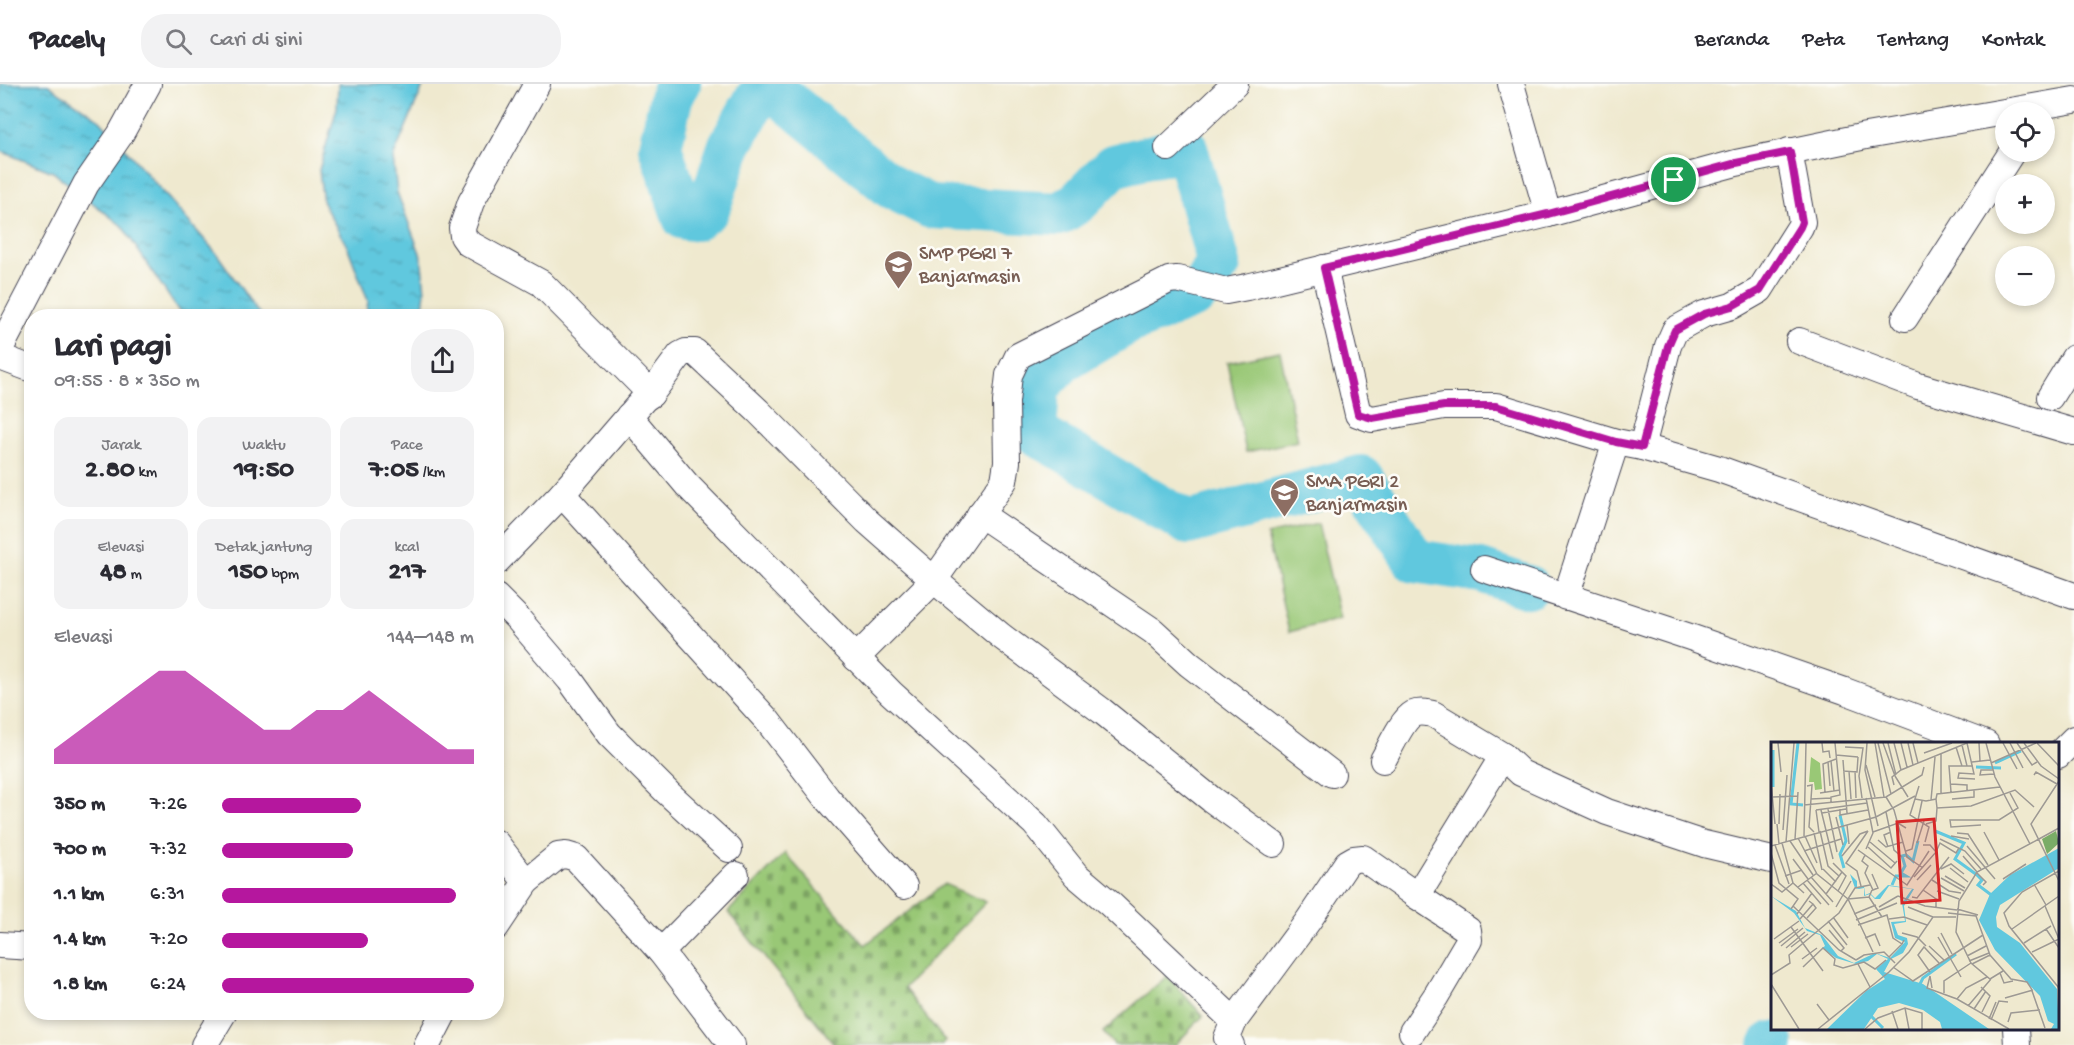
<!DOCTYPE html>
<html lang="id">
<head>
<meta charset="utf-8">
<style>
	:root { --surface:#fff; --page:#f2f2f3; --text:#2b2b33; --muted:#7c7c81; --line:#e1e1e2; --accent:#b5179e }
	body { margin:0; font-family:"Gochi Hand",sans-serif; background:var(--page); color:var(--text); height:100vh; display:flex; flex-direction:column; font-size:22px; white-space:nowrap }
	* { box-sizing:border-box; margin:0 }
	p { font-size:20px; color:var(--muted) }
	.icon { flex:none; width:33px; height:33px; fill:none; stroke:currentColor; stroke-width:2; stroke-linecap:round; stroke-linejoin:round }
	.map { position:relative; flex:1; overflow:hidden }
	.sheet { position:absolute; left:24px; top:225px; width:480px; height:711px; display:flex; flex-direction:column; background:var(--surface); border-radius:24px; box-shadow:0 3px 9px #0003 }
	.sheet>* { flex:none }
	.controls { position:absolute; left:1995px; top:18px; display:grid; gap:12px }
	.controls a { display:grid; place-items:center; width:60px; height:60px; border-radius:50%; background:var(--surface); box-shadow:0 3px 9px #0003; font-size:30px }
	.pin { position:absolute; display:grid; place-items:center; width:51px; height:51px; color:#fff; margin:-26px; border:3px solid #fff; border-radius:50%; box-shadow:0 2px 6px #0007 }
	.round { display:grid; place-items:center; flex:none; width:63px; height:63px; border-radius:24px; background:var(--page) }
	.summary { display:flex; align-items:center; justify-content:space-between; height:102px; padding:0 30px }
	h1 { font-size:33px; font-weight:700; line-height:45px }
	.metrics { display:grid; grid-template-columns:repeat(3,1fr); gap:9px; height:102px; padding:6px 30px }
	.metrics div { display:grid; align-content:center; border-radius:15px; background:var(--page); text-align:center }
	.metrics b { font-size:26px; font-weight:700 }
	.metrics small { font-size:16px; font-weight:400 }
	.metrics p { font-size:16px }
	.chart { height:168px; padding:12px 30px }
	.chart p { display:flex; justify-content:space-between }
	.chart svg { width:100%; height:108px; margin-top:6px; fill:var(--accent); opacity:.7 }
	ul { padding:0 30px; list-style:none; font-size:20px }
	li { display:grid; grid-template-columns:96px 72px 1fr; align-items:center; height:45px }
	li i { height:15px; border-radius:8px; background:var(--accent) }
	header { display:flex; align-items:center; gap:36px; box-sizing:border-box; height:84px; padding:0 30px; background:var(--surface); border-bottom:2px solid var(--line) }
	header strong { font-size:28px }
	nav { display:flex; gap:33px; margin-inline-start:auto; font-size:21px }
	.search { width:420px; height:54px; background:var(--page); display:flex; align-items:center; gap:15px; box-sizing:border-box; padding:0 21px; border-radius:24px; color:var(--muted); font-size:22px }
	.map>svg:first-child { display:block }
	.grass { fill:#99c876; stroke:#5e7558; stroke-width:1.5 }
	.cemetery { fill:url(#cemetery-stones); stroke:#5e7558; stroke-width:1.5 }
	.water { fill:url(#water-ripples); stroke:#42758c; stroke-width:1.5 }
	.lines { fill:none; stroke-linecap:round; stroke-linejoin:round }
	.river { stroke:#61c8de; stroke-width:44 }
	.minor-casing { stroke:#414051; stroke-width:28 }
	.minor { stroke:#fff; stroke-width:26 }
	.route-casing { stroke:#fff; stroke-width:12 }
	.route { stroke:#b5179e; stroke-width:8 }
	.labels { text-anchor:middle; stroke-width:5; stroke-linejoin:round; paint-order:stroke }
	.education-label { font-size:20px; fill:#785e54; stroke:#fdfcf7; text-anchor:start }
	.inset-river { fill:none; stroke:#61c8de; stroke-width:3 }
	.inset-road { fill:none; stroke:#9d9994; stroke-width:1.5 }
	.view { fill:#d62828; fill-opacity:0.15; stroke:#d62828; stroke-width:3 }
	.inset-edge { fill:none; stroke:#22223b; stroke-width:3 }
</style>
</head>
<body>
<header>
<strong>Pacely</strong>
<div class="search"><svg class="icon" aria-label="search" viewBox="0 0 24 24"><circle cx="10" cy="10" r="6"/><path d="M15 15l6 6"/></svg>Cari di sini</div>
<nav><a>Beranda</a><a>Peta</a><a>Tentang</a><a>Kontak</a></nav>
</header>
<div class="map">
<svg width="2074" height="961" viewBox="0 0 2074 961">
	<defs>
		<pattern id="cemetery-stones" width="16" height="16" patternUnits="userSpaceOnUse" patternTransform="scale(1.5)"><rect width="16" height="16" fill="#99c876"/><path d="M2 7V4a2 2 0 0 1 4 0v3zM10 15v-3a2 2 0 0 1 4 0v3z" fill="#7ca262"/></pattern>
		<pattern id="water-ripples" width="26" height="14" patternUnits="userSpaceOnUse" patternTransform="scale(1.5)"><rect width="26" height="14" fill="#61c8de"/><path d="M2 4q2-2 4 0t4 0M15 11q2-2 4 0t4 0" fill="none" stroke="#50a2b5"/></pattern>
	</defs>
	<rect width="100%" height="100%" fill="#fdfcf7"/>
	<filter id="ink" filterUnits="userSpaceOnUse"><feTurbulence type="fractalNoise" baseFrequency=".0167" numOctaves="2"/><feDisplacementMap in="SourceGraphic" scale="12" xChannelSelector="R" yChannelSelector="G"/><feConvolveMatrix kernelMatrix="1 2 1 2 8 2 1 2 1" color-interpolation-filters="sRGB"/></filter>
	<filter id="wash" filterUnits="userSpaceOnUse"><feTurbulence type="fractalNoise" baseFrequency=".008" numOctaves="4" result="noise"/><feDisplacementMap in="SourceGraphic" scale="24" xChannelSelector="R" yChannelSelector="G"/><feGaussianBlur stdDeviation="1.35" result="paint"/><feColorMatrix in="noise" values="0 0 0 0 0 0 0 0 0 0 0 0 0 0 0 0 0 1.4 0 .05"/><feComposite in="paint" operator="in"/></filter>
	<g filter="url(#wash)">
		<rect width="100%" height="100%" fill="#efe9cf"/>
		<g class="grass">
			<path d="M1280,267l18,90 -52,11 -19,-90z"/>
			<path d="M1318,439l22,96 -51,13 -22,-97z"/>
		</g>
		<g class="cemetery">
			<path d="M785,769l80,92 79,-61 42,18 -82,86 41,53 -3,4h-107l-107,-133z"/>
			<path d="M1167,892l36,40 -28,29h-61l-11,-13z"/>
		</g>
		<g class="water">
			<path d="M0,0h47l53,36 117,134 39,56 7,6h-81l-60,-90 -69,-54 -53,-21z"/>
			<path d="M338,0h86l-31,74 4,34 24,64 4,35 -3,25h-56l2,-15 -20,-53 -25,-45 -4,-33 18,-62z"/>
		</g>
		<g class="lines">
			<g class="river">
				<path d="M679,0l-7,10 -12,53 24,71 11,1 13,-10 22,-64 26,-46 18,-9 117,97 40,20 128,7 19,-12 35,-36 73,-18 33,116 -24,32 -68,27 -64,38 -25,26 -3,46 153,90 173,-46 54,84 66,10 47,16"/>
				<path d="M1771,961l1,-2"/>
			</g>
		</g>
	</g>
	<g filter="url(#ink)">
		<g class="lines">
			<defs>
				<g id="minor">
					<path d="M537,0l-66,118 -9,26 1,8 5,7 73,40 110,111"/>
					<path d="M1511,0l37,130"/>
					<path d="M1168,64l67,-64"/>
					<path d="M1324,184l34,146 14,5 72,-13h52l120,36 26,5 77,22 355,127"/>
					<path d="M1905,234l107,-166"/>
					<path d="M1799,257l119,45 156,46"/>
					<path d="M0,265l86,-165 34,-49 28,-51"/>
					<path d="M0,273l32,12"/>
					<path d="M2050,313l24,-39"/>
					<path d="M629,332l58,69 204,208 144,131 41,51 33,28 125,118 74,-100 39,-58 7,-4 9,-1 54,38 86,-140 -70,-42c-6,-1 -13,-3 -20,0 -11,6 -23,34 -30,46"/>
					<path d="M1642,363l26,-101 7,-16 29,-16 28,-8 28,-16 40,-63 2,-5 -13,-71"/>
					<path d="M562,410l205,226 60,78 77,88"/>
					<path d="M980,430l173,117 36,33 143,110"/>
					<path d="M496,478l66,-68 82,-95 7,-5 29,-39 6,-3h9l63,59 109,110 67,59 67,56 101,75 109,88 62,45"/>
					<path d="M1484,485l206,68 155,54 141,53"/>
					<path d="M496,513l22,22 52,61 39,54 59,59 61,56"/>
					<path d="M1566,513l50,-155"/>
					<path d="M856,574l78,-78 70,-99 3,-19 -1,-60 3,-27 9,-19 151,-76 8,-1 49,12 21,-4 301,-73 188,-51 130,-27 208,-36"/>
					<path d="M2058,671l16,-16"/>
					<path d="M1503,672l18,17 86,39 97,32 68,16"/>
					<path d="M496,759l30,39"/>
					<path d="M496,843l30,-45 32,-26 8,-1 10,3 85,94 71,93"/>
					<path d="M0,861l32,2"/>
					<path d="M661,868l75,-77"/>
					<path d="M2016,944l1,17"/>
					<path d="M1412,948l24,-36 33,-56 -1,-10 -51,-34"/>
					<path d="M204,961l20,-33"/>
					<path d="M427,961l17,-33"/>
					<path d="M1231,961l-4,-7 7,-17"/>
				</g>
			</defs>
			<use href="#minor" class="minor-casing"/>
			<use href="#minor" class="minor"/>
		</g>
	</g>
	<g class="lines" filter="url(#ink)">
		<defs>
			<path id="route" d="M1790,68l12,70 -2,5 -40,63 -28,16 -28,8 -29,16 -7,16 -26,101 -26,-5 -120,-36h-52l-72,12 -14,-4 -34,-146 224,-54 188,-51z"/>
		</defs>
		<use href="#route" class="route-casing"/>
		<use href="#route" class="route"/>
	</g>
	<defs>
		<symbol id="school-pin" viewBox="-11 -11 22 30"><path d="M0 17L-7.5 6A9.5 9.5 0 1 1 7.5 6Z" fill="#8d6e63" stroke="#fdfcf7"/><path d="M0-5L7-2L0 1L-7-2ZM-4 1L0 2.5L4 1V4Q0 6-4 4Z" fill="#fff"/></symbol>
	</defs>
	<g fill-rule="evenodd">
		<use href="#school-pin" x="882" y="164" width="33" height="45"/>
		<use href="#school-pin" x="1268" y="392" width="33" height="45"/>
	</g>
	<g class="labels">
		<g class="education-label">
			<text x="919" y="175">SMP PGRI 7<tspan x="919" dy="23">Banjarmasin</tspan></text>
			<text x="1306" y="403">SMA PGRI 2<tspan x="1306" dy="23">Banjarmasin</tspan></text>
		</g>
	</g>
	<g transform="translate(1771 658)">
		<rect width="288" height="288" fill="#efe9cf"/>
		<path d="M40,15l9,6 2,26 -7,1 -1,-8h-5z" fill="#99c876"/>
		<path d="M285,89l3,12 -12,11 -5,-15z" fill="#7aac67"/>
		<path d="M288,106v20l-59,37 -4,12 1,10 23,16 37,46 2,40h-8l3,-5 -6,-3 -8,-25 -45,-46 -16,-30 11,-26 20,-19zM79,132l7,7v7l7,-2 1,9 5,-2 5,5 13,-13 26,4 -10,17 2,16 -12,2 4,11 9,3 1,6 -5,9 -12,6 -7,13 39,12 66,45h-47l-2,-7 -17,-12 -24,-7 -21,5 -14,21h-37l39,-38 19,-12 -9,-10 12,-10 -11,-5 -9,7 -12,3 -20,-6 -14,-10 3,-2 -5,-11 -13,-4 -13,-18 -23,-17 25,15 9,17 17,7 16,21 16,7 21,-10 15,5 15,-16 -10,-4 -4,-16 14,-1 -3,-18 10,-14 -23,-3 -9,13h-5l-5,-5 -6,2v-8l-5,1 -4,-1z" fill="#61c8de"/>
		<path class="inset-river" d="M27,1l-7,61 12,1M2,8v37M224,21l26,-12M205,25l25,1M69,73l6,26 -6,13 4,14M164,89l29,12 -9,16 22,16 5,5 -4,5 16,12M121,143l4,-9h10l-5,-3 4,-7 -3,-10 4,-1 7,6 5,-20M148,244l4,-8 33,-24M98,272l14,14"/>
		<path class="inset-road" d="M7,1l3,29M51,1l1,9 6,-1 1,7M96,1l-2,27 13,56M104,1l9,54M107,1l13,51M112,1l12,33M117,1l8,32M123,1l7,27M130,1l6,24M137,1l5,22M142,1l5,20M196,1l7,31 -15,-1 -1,5 17,1M208,1l1,18M215,1l9,34 35,67M232,1l14,26M239,1l13,25M246,1l15,22 5,-3M253,1l17,23 18,13M266,1l22,23M191,3l5,21M74,5l18,1 -4,28 3,22M185,5l6,19M153,11l28,-10M170,12v39M65,13l22,2M72,18l4,53M60,19l3,30M57,20l2,24M201,20l18,-2M220,21l45,-20M95,23l9,32M222,28h-12l-1,5 14,-1M72,29l14,1 1,-15M78,29l2,28M84,29l1,27M263,33l2,-3 21,12M124,34l13,21M288,39l-28,43 28,57M0,41l4,41M180,42l16,1v6M123,43l-2,-8 9,-7 66,-27M36,44l5,-1 -3,42 5,5M148,44l-9,29 19,12 -4,15M54,50l-2,-28 13,-5M180,50l-2,-26h24M49,51l20,-3M2,55l25,-1M115,55l8,13 13,47 16,11M95,56l7,35 -7,16M40,57l20,-1M144,57l11,2 10,-2 1,-5 63,-7M165,57l1,9 34,-2 44,-16 19,17M181,57l22,-2v-7M160,58l4,-43M60,60v-5l9,-2 -5,-52M33,63l82,-8 36,-22 2,-8M57,67l9,43M69,67v6l28,-5M45,68l51,-7M45,68l3,22M50,68l12,49M115,70l8,38 8,7M51,71l24,-4M65,75l7,28M6,82l2,20M8,82l1,-30M155,82l10,-3 1,-13M76,83l2,19M210,83l-30,2 -1,-7h49l19,-12 -8,-15M12,88l4,-55M49,89l8,35 11,10M102,90l25,-9 8,5M213,90l15,28M43,91l8,37M186,91l11,1 20,31M33,94l2,-93M34,94l12,27M180,94l18,3M27,96l19,36 31,25M24,97l3,-47M169,97l25,12 16,18M268,97l20,-11M107,98l8,7 17,-5M19,99l23,34M15,100l8,-99M99,100l25,21M11,101l11,40M146,101l7,-22M4,103l14,39M0,104l105,-29 39,-21M196,104l28,33M97,105l23,21 6,-7M117,105l-4,-12 7,-3M87,108l7,5 -3,6 6,5 -3,7 8,17 5,-2 -6,-14M33,109l37,-12M135,109l6,-2 10,-48M165,110l4,-9 16,10 3,-5M0,111l8,30 19,16 -7,10M94,113l42,30 22,-34M71,114l18,-22 8,-3M192,114l14,16M22,117l15,20M62,121l13,13 -8,15M179,126l18,14M52,127l13,13M170,127l10,-5 13,10M288,129l-37,21 -18,21 5,13 50,62M205,130l10,10 -3,3M14,134l17,-6M174,134l20,12M40,135l22,25M143,135l22,-25 -6,-7h-7M170,136l23,13M232,137l23,-15M36,138l22,25M146,138l14,-15M161,138l17,11 12,2M32,141l18,21M0,142l11,8 11,-9 11,10M263,142l12,21M90,144l-4,-15 -11,-8 22,-32M27,145l19,-14M152,148l13,9v8M166,149l22,8M55,152l16,-22M127,154l27,10 32,4M98,155l13,20M141,155l5,1 32,-41M77,157l25,53M77,157l21,-2 3,-7M22,164l46,44 17,10M274,164l14,33M65,165l15,-26M108,165l19,-11M137,165l25,10M186,167l21,6M177,171l28,3 14,39 21,24 16,3 4,6 14,40M26,172l15,-21M83,172l22,-9M62,175l15,21M36,176l9,-10 -3,-4M29,177l13,-15 -4,-3M118,177l15,-2 23,8M85,178l41,-17M57,179l19,24M87,183l29,-10 6,23 9,6 2,-4M20,185l32,44M241,187l47,-33M275,187l13,19M58,188l15,18 -3,3M131,191l15,4 9,9M170,191l11,21M167,195l23,40M94,196l10,-4 5,12M3,197l25,-18M8,201l19,-14M253,201l27,-17M10,204l22,-18M158,204l15,14M20,205l17,-13M15,206l19,-16M261,210l27,-13M196,214l19,-10M118,215l13,-13M31,217l15,-11M85,218l8,-5 20,-3 11,11M198,219l20,-8M87,222l12,23M201,222l18,-9M32,225l20,-19 12,11 -1,6 9,3 21,-6 11,7 11,-9M122,225l20,14 70,-46M232,229l-13,8 -19,-16 -15,-31 3,-31 18,-29 62,-33M159,230l-12,-17 6,-8 15,16M229,231l4,10 9,-2M0,233l19,-12 -1,-8 50,-42 16,-25 15,-3M0,242l28,45M210,245l9,9 -8,16M161,246l-2,-12 -3,12 30,11 52,30M173,251v-12l27,-18M234,256l28,-8M186,257l9,-11 21,-11M46,262l12,16M197,264l23,-27M134,266l4,21M203,267l12,-18M121,269l6,18M218,277l7,-17M220,278l8,-19 9,1M237,280l3,-9 29,-3M47,287l71,-57 20,-20 24,-35h23M94,287l13,-11 27,-10 17,5v16"/>
		<path class="view" d="M163,77l6,81 -38,3 -5,-81z"/>
		<rect width="288" height="288" class="inset-edge"/>
	</g>
</svg>
<div class="controls">
<a><svg class="icon" aria-label="locate" viewBox="0 0 24 24"><circle cx="12" cy="12" r="6"/><path d="M12 2v4M12 18v4M2 12h4M18 12h4"/></svg></a>
<a>+</a>
<a>−</a>
</div>
<div class="pin" style="left:1674px;top:96px;background:#1e9e55"><svg class="icon" aria-label="arrive" viewBox="0 0 24 24"><path d="M6 21V4h12l-3 4 3 4H6"/></svg></div>
<section class="sheet">
<div class="summary"><div><h1>Lari pagi</h1><p>09:55 · 8 × 350 m</p></div><a class="round"><svg class="icon" aria-label="share" viewBox="0 0 24 24"><path d="M12 15V3M7 8l5-5 5 5M5 13v7h14v-7"/></svg></a></div>
<div class="metrics">
<div><p>Jarak</p><b>2.80<small> km</small></b></div>
<div><p>Waktu</p><b>19:50</b></div>
<div><p>Pace</p><b>7:05<small> /km</small></b></div>
</div>
<div class="metrics">
<div><p>Elevasi</p><b>48<small> m</small></b></div>
<div><p>Detak jantung</p><b>150<small> bpm</small></b></div>
<div><p>kcal</p><b>217</b></div>
</div>
<div class="chart"><p><span>Elevasi</span>144–148 m</p>
<svg viewBox="0 0 160 44" preserveAspectRatio="none"><path d="M0 44V38L10 30L20 22L30 14L40 6L50 6L60 14L70 22L80 30L90 30L100 22L110 22L120 14L130 22L140 30L150 38L160 38V44z"/></svg>
</div>
<ul>
<li><b>350 m</b>7:26<i style="width:55%"></i></li>
<li><b>700 m</b>7:32<i style="width:52%"></i></li>
<li><b>1.1 km</b>6:31<i style="width:93%"></i></li>
<li><b>1.4 km</b>7:20<i style="width:58%"></i></li>
<li><b>1.8 km</b>6:24<i style="width:100%"></i></li>
</ul>
</section>
</div>
</body>
</html>
